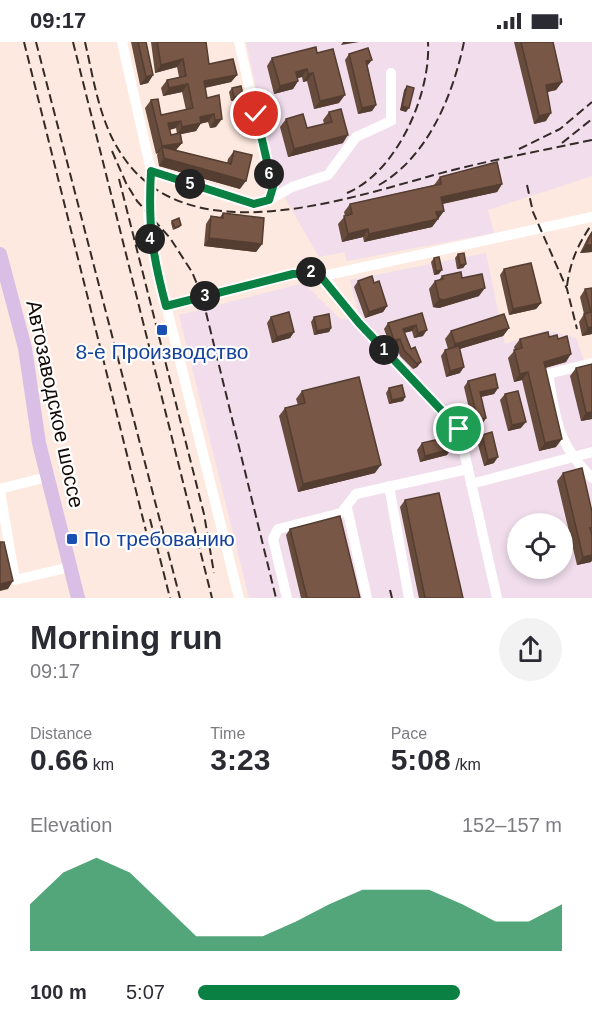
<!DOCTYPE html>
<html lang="en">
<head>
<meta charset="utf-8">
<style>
	:root { --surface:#fff; --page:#f2f2f3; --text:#2b2b33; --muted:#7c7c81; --accent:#0b8043 }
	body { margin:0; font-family:Arial,sans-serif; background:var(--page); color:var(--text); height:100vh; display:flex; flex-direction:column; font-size:22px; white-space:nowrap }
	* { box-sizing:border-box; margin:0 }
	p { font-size:20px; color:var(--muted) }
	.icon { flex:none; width:33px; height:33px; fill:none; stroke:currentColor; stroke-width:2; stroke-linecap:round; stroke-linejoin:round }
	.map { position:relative; height:556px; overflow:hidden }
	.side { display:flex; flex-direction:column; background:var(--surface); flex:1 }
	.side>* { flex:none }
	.fabs { position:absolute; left:507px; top:471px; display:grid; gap:12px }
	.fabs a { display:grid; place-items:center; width:66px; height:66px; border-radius:50%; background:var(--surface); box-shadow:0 3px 9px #0003; font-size:30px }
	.pin { position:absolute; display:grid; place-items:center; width:51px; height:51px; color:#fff; margin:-26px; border:3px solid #fff; border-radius:50%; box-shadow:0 2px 6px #0007 }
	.km { position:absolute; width:30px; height:30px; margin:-15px; border-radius:50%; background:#222; color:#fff; font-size:16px; line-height:30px; text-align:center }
	.round { display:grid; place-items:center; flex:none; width:63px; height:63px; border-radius:32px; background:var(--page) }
	.head { display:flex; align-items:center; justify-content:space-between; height:102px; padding:0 30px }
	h1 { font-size:33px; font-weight:600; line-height:45px }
	.figures { display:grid; grid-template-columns:repeat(3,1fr); gap:9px; height:102px; padding:6px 30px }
	.figures div { display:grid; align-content:center }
	.figures b { font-size:30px; font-weight:600 }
	.figures small { font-size:16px; font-weight:400 }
	.figures p { font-size:16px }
	.chart { height:168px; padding:12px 30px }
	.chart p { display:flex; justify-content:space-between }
	.chart svg { width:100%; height:108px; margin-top:6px; fill:var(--accent); opacity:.7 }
	ul { padding:0 30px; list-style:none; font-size:20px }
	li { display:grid; grid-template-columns:96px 72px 1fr; align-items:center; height:45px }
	li i { height:15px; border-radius:8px; background:var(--accent) }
	.status { display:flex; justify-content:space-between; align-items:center; height:42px; padding:0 30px; background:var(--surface); direction:ltr }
	.status svg { height:16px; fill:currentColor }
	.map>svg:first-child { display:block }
	.industrial { fill:#f1ddec; fill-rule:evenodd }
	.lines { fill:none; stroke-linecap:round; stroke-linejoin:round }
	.minor { stroke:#fff; stroke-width:10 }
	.major { stroke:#d9bfe5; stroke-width:14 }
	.rail { stroke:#342a26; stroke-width:2; stroke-dasharray:9 4.5; stroke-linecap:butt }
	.wall { fill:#674b3c; fill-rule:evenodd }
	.shaded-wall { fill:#543d31 }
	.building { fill:#785746; stroke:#543d31; stroke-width:1.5 }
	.route-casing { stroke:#fff; stroke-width:12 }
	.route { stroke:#0b8043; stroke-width:8 }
	.transit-dot { fill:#1a4fb4; stroke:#fff; stroke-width:2 }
	.labels { text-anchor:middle; stroke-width:4.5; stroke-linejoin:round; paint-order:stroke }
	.transit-label { font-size:21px; fill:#164399; stroke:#fff }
	.street-label { font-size:21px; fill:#130a07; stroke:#fff }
</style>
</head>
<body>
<div class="status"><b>09:17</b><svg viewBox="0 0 49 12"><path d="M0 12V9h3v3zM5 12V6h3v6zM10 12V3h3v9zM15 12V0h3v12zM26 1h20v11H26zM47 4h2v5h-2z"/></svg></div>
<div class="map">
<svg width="592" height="556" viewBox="0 0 592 556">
	<rect width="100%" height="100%" fill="#fde9df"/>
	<g class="industrial">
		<path d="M246,0h346v134l-104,34 6,23 -147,28 -3,-9 -25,5 -42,-73z"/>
		<path d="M486,211l19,91 41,-14 30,8 8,23 8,-2v239h-343l-70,-283 125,-32 36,36h20l-10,-39zM518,482h44v44h-44z"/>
	</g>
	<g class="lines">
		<g class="minor">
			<path d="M122,0l29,129 -3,43 5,39 86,345"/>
			<path d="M151,129l103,33 15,-4 3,-13 -33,-145"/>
			<path d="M269,158l23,-13 36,-12 28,-38 35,-16v-48"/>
			<path d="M323,234l269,-59"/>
			<path d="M166,264l133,-33 14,-1 10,4 36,47 100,106 38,169"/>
			<path d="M592,321l-44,11c8,46 9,70 44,104"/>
			<path d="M471,442l121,-32"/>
			<path d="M389,444l20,112"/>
			<path d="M0,447l47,-12"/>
			<path d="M0,449l15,89 55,-13"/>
			<path d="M347,466l20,90"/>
			<path d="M287,556l-14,-59 5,-10 63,-16 15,-19 112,-25"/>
		</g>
		<path class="major" d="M0,212l25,94 14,95 39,155"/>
		<g class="rail">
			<path d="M24,0l122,489"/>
			<path d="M36,0l144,556"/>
			<path d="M73,0l139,556"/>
			<path d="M85,0c9,39 15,83 39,116 69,99 233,37 325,13 47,-12 95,-21 143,-31"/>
			<path d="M562,101l30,-24"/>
			<path d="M519,107l41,-20 32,-27"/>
			<path d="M112,109l14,32 11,18 33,37 22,34 10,24 74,302"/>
			<path d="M119,137l85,335 10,59"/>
			<path d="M379,143c49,-28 74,-90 85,-143"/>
			<path d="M527,143l6,27 34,77 10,40"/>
			<path d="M347,151c50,-21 84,-99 81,-151"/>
			<path d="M567,244c3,-24 11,-42 25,-62"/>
			<path d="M150,477l20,79"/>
			<path d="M390,548l2,8"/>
		</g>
	</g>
	<g class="wall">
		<path d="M131,0h15l7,33 -5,8 -8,2z"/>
		<path d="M151,0h55l3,22 28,11 -6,7 -26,6 2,10 12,-3 -3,32 -6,1 -2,-6 -7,1 -5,8 -15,3 1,9 -6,7 51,13 1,-4 6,-8 6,38 -81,-23 -2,-11 1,-2 -2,1 -11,-46 6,-8 10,15 25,-5 -4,-18 -19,4 -2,-8 6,-8 12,-3 -2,-10 -22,6zM176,86l1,6 -6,1 -1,-5z"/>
		<path d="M514,0h39l9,40 -6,8 -8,2 -2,29 -12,3z"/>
		<path d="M317,11l22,50 -25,6 -7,-28 -4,1 -1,-5 -4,1v3l-5,8 -19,5 -7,-28 5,-8z"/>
		<path d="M349,12l19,11h-1l9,40 -4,6 -14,3 -13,-54z"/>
		<path d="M407,44l-1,26 -6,-2 4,-20z"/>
		<path d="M232,46l11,7 -3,4 -9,2 -2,-9z"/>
		<path d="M329,70l14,31 -55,14 -8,-30 6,-8 21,9 17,-4 -1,-4z"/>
		<path d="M440,135l62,7 -5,8 -54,12 1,7 -12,16 -68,15 -1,-5 -21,5 -4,-18 7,-8 -1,-4 6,-8 84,-19z"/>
		<path d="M223,171l39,31 -6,8 -52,-6 2,-22 5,-8 9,1z"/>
		<path d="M172,179l9,4 -1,2 -7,3 -2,-7z"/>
		<path d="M592,189v21l-12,1 8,-16z"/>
		<path d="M458,212l8,10 -3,4 -6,1 -2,-11z"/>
		<path d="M434,216l5,16 -5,1 -3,-13z"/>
		<path d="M504,227l37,34 -5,6 -27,6 -9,-40z"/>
		<path d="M442,234l20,2 17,18 -40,12 -6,-1 -4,-18 6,-8 4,-1z"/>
		<path d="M358,239l16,2 13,23 -4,6 -18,6 -11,-31z"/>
		<path d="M592,246v46l-10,2 -3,-14 5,-8 -4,-17 5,-8z"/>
		<path d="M422,271l1,23 -9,2 -2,-7 -8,2 7,16 10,13 -4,5 -4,2 -13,-13 -4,-11h-6l-6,-16 4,-6z"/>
		<path d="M271,275l23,15 -4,6 -18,5 -5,-20z"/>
		<path d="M314,275l17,11 -2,4 -15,3 -3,-13z"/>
		<path d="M509,286l-6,8 -44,13 1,24 -14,4 -5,-21 4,-6 3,-1 -3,-10 6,-8z"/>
		<path d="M549,295l17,25 -21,6 11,79 -17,4 -17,-71 -8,2 -6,-24 7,-8 -1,-3 6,-8z"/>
		<path d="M592,322v55l-11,2 -11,-45 6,-8z"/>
		<path d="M468,339l30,7 -4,6 -13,3 5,21 -4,6 -9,2 -9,-39z"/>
		<path d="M389,346l16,9 -2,4 -14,3 -3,-11z"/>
		<path d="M302,349l73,82 -77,19 -19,-76 6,-8 13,-3 -2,-6z"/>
		<path d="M505,352l16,34 -13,3 -8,-31z"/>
		<path d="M482,393l12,28 -10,3 -7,-25z"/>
		<path d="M422,401l25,12 -27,7 -3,-12z"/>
		<path d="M563,431l29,39v48l-1,2 -14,3 -20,-84z"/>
		<path d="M405,458l58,98h-44l-19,-91z"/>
		<path d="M290,487l70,69h-59l-15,-63z"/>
	</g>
	<g class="shaded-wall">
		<path d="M343,0h16l-18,3z"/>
		<path d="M183,17l-6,8 -22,6 6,-8z"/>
		<path d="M372,18l-4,5 -6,2 4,-6z"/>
		<path d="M307,27l-5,8 -12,3 6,-8z"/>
		<path d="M313,31l-6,8 -4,1 5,-8z"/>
		<path d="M153,33l-5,8 -8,2 6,-8z"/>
		<path d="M237,33l-6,7 -33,7 6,-8z"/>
		<path d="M298,39l-5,8 -19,5 6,-8z"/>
		<path d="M562,40l-6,8 -15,3 5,-8z"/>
		<path d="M188,42l-6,8 -19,4 6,-8z"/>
		<path d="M243,53l-3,4 -9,2 3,-4z"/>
		<path d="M345,53l-6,8 -25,6 6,-8z"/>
		<path d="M376,63l-4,6 -14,3 4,-6z"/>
		<path d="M402,64l7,2 -3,4 -6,-2z"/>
		<path d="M551,71l-5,8 -12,3 5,-8z"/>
		<path d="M214,72l-6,8 -13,3 5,-8z"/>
		<path d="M222,77l-6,8 -6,1 5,-8z"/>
		<path d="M181,79l-5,7 -13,3 5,-8z"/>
		<path d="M201,81l-5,8 -19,4 5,-8z"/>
		<path d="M348,93l-5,8 -55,14 6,-8z"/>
		<path d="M182,101l-6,7 -14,-3 -4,6 -2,1 6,-8z"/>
		<path d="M164,116l82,23 -6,8 -81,-23z"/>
		<path d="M502,142l-5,8 -61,13 5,-8z"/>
		<path d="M444,169l-12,16 -68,15 5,-8z"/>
		<path d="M368,187l-5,8 -21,5 6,-8z"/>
		<path d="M209,196l53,6 -6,8 -52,-6z"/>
		<path d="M586,203h6v7l-12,1z"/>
		<path d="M466,222l-3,4 -6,1 3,-4z"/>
		<path d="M442,228l-3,4 -5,1 2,-4z"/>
		<path d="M485,246l-6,8 -40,12 -6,-1 6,-8z"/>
		<path d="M541,261l-5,6 -27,6 4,-6z"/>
		<path d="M387,264l-4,6 -18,6 4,-6z"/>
		<path d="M416,283l-4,6 -13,3 4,-5z"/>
		<path d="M592,285v7l-10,2 6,-8z"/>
		<path d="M331,286l-2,4 -15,3 3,-4z"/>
		<path d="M509,286l-6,8 -53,16 5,-8z"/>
		<path d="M427,288l-4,6 -9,2 4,-5z"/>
		<path d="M294,290l-4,6 -18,5 5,-6z"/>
		<path d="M400,297l-4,6h-6l4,-5z"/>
		<path d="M571,312l-5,8 -28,8 6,-8z"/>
		<path d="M421,320l-4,5 -4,2 4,-5z"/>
		<path d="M464,325l-4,6 -14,4 4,-6z"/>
		<path d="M528,330l-6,8 -8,2 6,-8z"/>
		<path d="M498,346l-4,6 -18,4 4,-6z"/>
		<path d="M405,355l-2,4 -14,3 3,-4z"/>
		<path d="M592,370v7l-11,2 5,-8z"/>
		<path d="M486,376l-4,6 -9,2 5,-6z"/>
		<path d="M526,380l-5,6 -13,3 4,-6z"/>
		<path d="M562,397l-6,8 -17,4 6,-8z"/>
		<path d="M451,407l-4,6 -27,7 5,-6z"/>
		<path d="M498,415l-4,6 -10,3 4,-6z"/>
		<path d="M381,423l-6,8 -77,19 5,-8z"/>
		<path d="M592,513v5l-1,2 -14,3 6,-8z"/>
		<path d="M13,539l-5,8 -8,2v-7z"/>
	</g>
	<g class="building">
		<path d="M138,0h8l7,33 -7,2z"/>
		<path d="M157,0h49l3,22 24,-5 4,16 -33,6 3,17 12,-3 3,24 -7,1 -1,-6 -14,3 1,6 -19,4 -1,-6 -13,2 3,12 9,-2 2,10 -20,3 -11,-46 7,-1 3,16 32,-7 -5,-24 -19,4 -2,-8 19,-4 -3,-17 -22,6z"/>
		<path d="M521,0h32l9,40 -16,3 5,28 -12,3z"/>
		<path d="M316,5l1,6 16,-4 12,46 -25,6 -7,-28 -5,1 -1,-5 -11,3 2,9 -18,5 -8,-28z"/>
		<path d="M368,6l4,12 -6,1 10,44 -14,3 -13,-54z"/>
		<path d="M241,44l2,9 -9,2 -2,-9z"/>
		<path d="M407,44l7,2 -5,20 -7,-2z"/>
		<path d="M341,67l7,26 -54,14 -8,-30 17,-5 4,14 25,-6 -3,-10z"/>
		<path d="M162,105l69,17 3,-13 18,4 -6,26 -82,-23z"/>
		<path d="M497,120l5,22 -61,13 3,14 -8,1 2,7 -69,15 -1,-5 -20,5 -4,-18 8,-2 -2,-10 91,-20 -1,-7z"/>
		<path d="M223,171l41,5 -2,26 -53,-6 2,-22 12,2z"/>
		<path d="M179,176l2,7 -6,3 -3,-7z"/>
		<path d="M592,190v13h-6z"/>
		<path d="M464,211l2,11 -6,1 -2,-11z"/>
		<path d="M439,215l3,13 -6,1 -2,-13z"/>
		<path d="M531,221l10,40 -28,6 -9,-40z"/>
		<path d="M461,230l1,6 20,-4 3,14 -41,12 -5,-1 -4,-18 8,-2 -1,-3z"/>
		<path d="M372,234l2,7 5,-2 8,25 -18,6 -11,-31z"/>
		<path d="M592,246v39l-4,1 -4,-14 7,-2 -6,-23z"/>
		<path d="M289,270l5,20 -17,5 -6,-20z"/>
		<path d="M422,271l5,17 -9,3 -2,-8 -13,4 8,20 4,-2 6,15 -4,2 -13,-14 -4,-11 -6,1 -6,-17z"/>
		<path d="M329,272l2,14 -14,3 -3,-14z"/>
		<path d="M504,272l5,14 -54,16 -4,-13z"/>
		<path d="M548,290l1,5 8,-2 1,4 9,-3 4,18 -27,8 18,77 -17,4 -17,-71 -8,2 -6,-24 8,-2 -2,-9z"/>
		<path d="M459,304l5,21 -14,4 -5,-21z"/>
		<path d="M592,322v48l-6,1 -10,-45z"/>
		<path d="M495,332l3,14 -18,4 6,26 -8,2 -10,-39z"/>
		<path d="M359,335l22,88 -78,19 -18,-76 20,-5 -3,-12z"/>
		<path d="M402,343l3,12 -13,3 -3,-12z"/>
		<path d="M518,349l8,31 -14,3 -7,-31z"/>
		<path d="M492,390l6,25 -10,3 -6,-25z"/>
		<path d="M448,395l3,12 -26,7 -3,-13z"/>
		<path d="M582,426l10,44v16h-2l2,7v20l-9,2 -20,-84z"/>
		<path d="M439,451l24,105h-38l-20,-98z"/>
		<path d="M340,474l20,82h-53l-17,-69z"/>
		<path d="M0,500h4l9,39 -13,3z"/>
	</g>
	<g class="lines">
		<defs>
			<path id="route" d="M256,72l17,73 -4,13 -15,4 -103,-33c-3,54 1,83 15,135l127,-32 25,-1 41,50 100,106"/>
		</defs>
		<use href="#route" class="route-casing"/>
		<use href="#route" class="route"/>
	</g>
	<g class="transit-dot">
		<rect x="156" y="282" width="12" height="12" rx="3"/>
		<rect x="66" y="491" width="12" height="12" rx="3"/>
	</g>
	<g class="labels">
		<g class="transit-label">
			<text x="162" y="317">8-е Производство</text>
			<text x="84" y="504" text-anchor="start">По требованию</text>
		</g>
		<g class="street-label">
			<text transform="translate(55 362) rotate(78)" y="7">Автозаводское шоссе</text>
		</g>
	</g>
</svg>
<div class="fabs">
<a><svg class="icon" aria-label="locate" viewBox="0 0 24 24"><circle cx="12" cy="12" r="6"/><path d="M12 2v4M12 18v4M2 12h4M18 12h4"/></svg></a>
</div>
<div class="pin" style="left:459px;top:387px;background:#1e9e55"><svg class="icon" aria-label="arrive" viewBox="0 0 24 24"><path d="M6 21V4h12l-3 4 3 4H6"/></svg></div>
<div class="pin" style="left:256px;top:72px;background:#d93025"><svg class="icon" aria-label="check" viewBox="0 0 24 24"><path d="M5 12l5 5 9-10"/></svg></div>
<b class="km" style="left:384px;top:308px">1</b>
<b class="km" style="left:311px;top:230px">2</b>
<b class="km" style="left:205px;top:254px">3</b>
<b class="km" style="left:150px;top:197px">4</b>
<b class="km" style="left:190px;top:142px">5</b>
<b class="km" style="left:269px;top:132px">6</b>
</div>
<section class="side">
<div class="head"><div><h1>Morning run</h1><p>09:17</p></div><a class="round"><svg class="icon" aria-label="share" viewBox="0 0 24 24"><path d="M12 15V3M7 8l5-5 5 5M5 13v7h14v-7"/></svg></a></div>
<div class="figures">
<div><p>Distance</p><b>0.66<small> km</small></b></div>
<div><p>Time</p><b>3:23</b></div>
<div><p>Pace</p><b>5:08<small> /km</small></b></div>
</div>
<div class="chart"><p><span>Elevation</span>152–157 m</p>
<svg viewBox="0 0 160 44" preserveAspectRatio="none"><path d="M0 44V25L10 12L20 6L30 12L40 25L50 38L60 38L70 38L80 32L90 25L100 19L110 19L120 19L130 25L140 32L150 32L160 25V44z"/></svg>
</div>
<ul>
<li><b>100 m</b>5:07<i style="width:72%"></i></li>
</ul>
</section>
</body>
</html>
